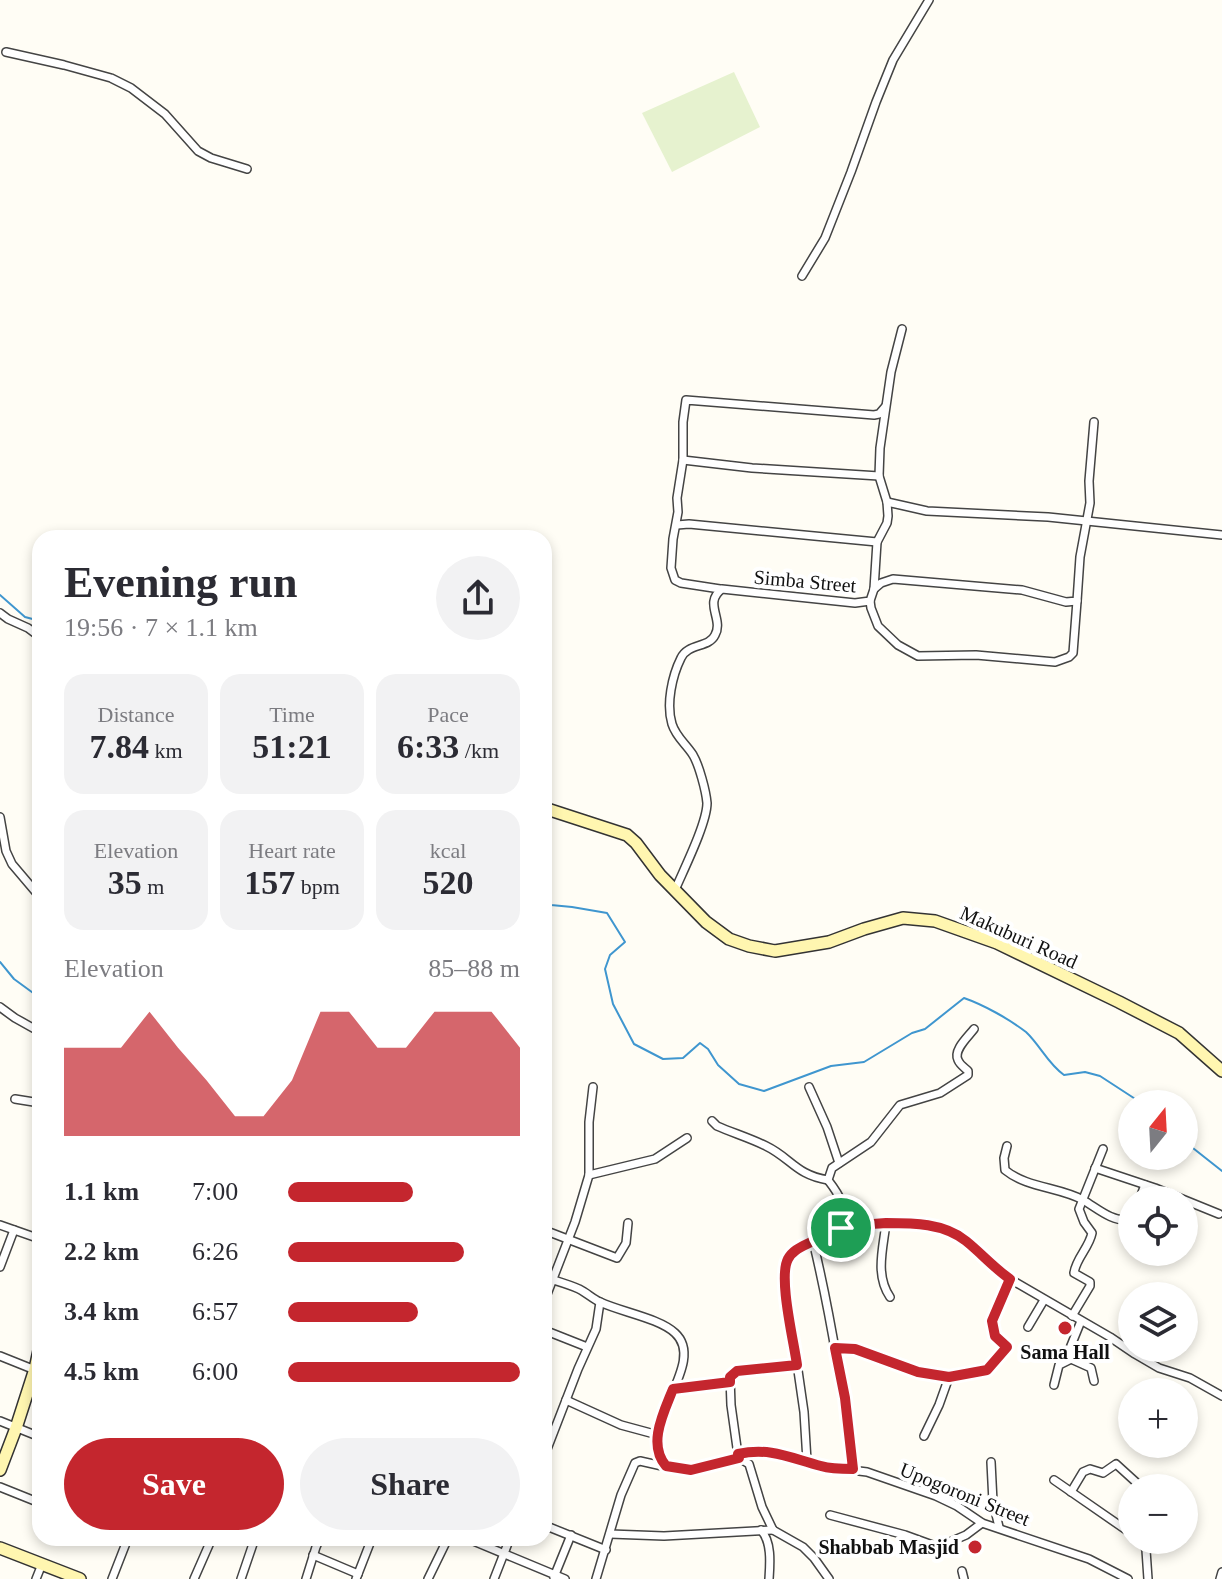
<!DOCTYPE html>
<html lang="en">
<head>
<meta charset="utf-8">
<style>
	:root { --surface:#fff; --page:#f2f2f3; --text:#2b2b33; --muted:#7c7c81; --accent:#c4262e }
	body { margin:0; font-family:"Times New Roman",serif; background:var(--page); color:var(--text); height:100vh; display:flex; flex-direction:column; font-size:30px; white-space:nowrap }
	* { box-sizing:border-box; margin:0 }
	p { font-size:26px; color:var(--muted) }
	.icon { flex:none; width:44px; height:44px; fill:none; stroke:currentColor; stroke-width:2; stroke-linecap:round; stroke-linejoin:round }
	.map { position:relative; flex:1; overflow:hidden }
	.details { position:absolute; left:32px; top:530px; width:520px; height:1016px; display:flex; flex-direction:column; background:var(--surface); border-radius:24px; box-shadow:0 4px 12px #0003 }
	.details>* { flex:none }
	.needle { width:52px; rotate:18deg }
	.controls { position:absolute; left:1118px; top:1090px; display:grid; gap:16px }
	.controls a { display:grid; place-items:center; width:80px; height:80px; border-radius:50%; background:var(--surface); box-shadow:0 4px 12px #0003; font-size:40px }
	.pin { position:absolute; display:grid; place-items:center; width:68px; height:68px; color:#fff; margin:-34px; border:4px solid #fff; border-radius:50%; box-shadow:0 2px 8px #0007 }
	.round { display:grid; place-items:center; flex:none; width:84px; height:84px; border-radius:42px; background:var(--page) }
	.head { display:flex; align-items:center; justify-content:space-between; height:136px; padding:0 32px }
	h1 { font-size:44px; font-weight:700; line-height:60px }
	.metrics { display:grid; grid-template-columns:repeat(3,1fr); gap:12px; height:136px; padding:8px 32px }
	.metrics div { display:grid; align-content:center; border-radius:20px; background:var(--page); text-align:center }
	.metrics b { font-size:34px; font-weight:700 }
	.metrics small { font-size:22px; font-weight:400 }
	.metrics p { font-size:22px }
	.chart { height:224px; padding:16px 32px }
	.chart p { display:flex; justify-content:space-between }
	.chart svg { width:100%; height:144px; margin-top:8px; fill:var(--accent); opacity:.7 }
	.cta { display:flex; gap:16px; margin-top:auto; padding:16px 32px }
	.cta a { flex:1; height:92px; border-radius:48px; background:var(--accent); color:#fff; font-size:32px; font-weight:700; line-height:92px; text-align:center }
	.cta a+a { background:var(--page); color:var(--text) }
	ul { padding:0 32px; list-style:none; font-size:26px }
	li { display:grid; grid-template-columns:128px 96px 1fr; align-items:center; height:60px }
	li i { height:20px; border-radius:10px; background:var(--accent) }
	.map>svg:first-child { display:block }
	.pitch { fill:#e6f2cf }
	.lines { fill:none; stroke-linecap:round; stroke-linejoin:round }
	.stream { stroke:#3f96cf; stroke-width:2 }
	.street-casing { stroke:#444; stroke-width:10 }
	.secondary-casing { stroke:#333; stroke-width:14 }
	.street { stroke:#fff; stroke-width:7 }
	.secondary { stroke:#fff6b0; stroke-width:11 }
	.route-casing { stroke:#fff; stroke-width:16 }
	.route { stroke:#c4262e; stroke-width:10 }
	.poi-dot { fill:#c4262e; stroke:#fff; stroke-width:3 }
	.labels { text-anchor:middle; stroke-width:8; stroke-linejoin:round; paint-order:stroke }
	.street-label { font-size:20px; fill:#111; stroke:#fff }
	.poi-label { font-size:20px; font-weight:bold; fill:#111; stroke:#fff }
</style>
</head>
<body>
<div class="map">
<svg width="1222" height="1579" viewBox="0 0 1222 1579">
	<rect width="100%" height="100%" fill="#fffdf5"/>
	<path class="pitch" d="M734,72l26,55 -88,45 -30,-59z"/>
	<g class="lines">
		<g class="stream">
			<path d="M0,595l25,22 15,4"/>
			<path d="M544,884l7,21 21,2 35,6 18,29 -15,13 -5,14 8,35 21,40 29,15 20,-1 17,-15 8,6 10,16 21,19 25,7 67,-25 33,-4 48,-29 13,-4 39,-31c20,7 45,21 62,34 14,13 22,32 38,43l21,-3 15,4 43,28"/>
			<path d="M0,962l14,17 26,19"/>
			<path d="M1184,1141l38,30"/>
		</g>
		<defs>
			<g id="street">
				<path d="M6,52l58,13 47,13 20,10 34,26 33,37 13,7 36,11"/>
				<path d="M802,276l23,-38 26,-66 25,-70 17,-42 36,-60"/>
				<path d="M683,460l69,8 127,8"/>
				<path d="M887,502l40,9 121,6 174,18"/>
				<path d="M677,525l12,-1 188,18"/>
				<path d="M720,589l-39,-6 -6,-3 -4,-12 2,-29 5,-27 -1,-14 6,-38v-38l3,-22 188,15 5,-1 6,-7"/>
				<path d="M874,589l7,-6 12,-4 129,11 44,12 11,-1 3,-44 10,-54 -1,-22 5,-59"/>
				<path d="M870,601l1,7 7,18 20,19 20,11 58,-1 79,7 14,-5 4,-4 4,-52"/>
				<path d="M0,613l8,6 20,9 12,9"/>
				<path d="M0,817l6,34 6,13 28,33"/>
				<path d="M675,890c9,-21 32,-67 32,-87 -1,-12 -8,-38 -14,-48 -7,-11 -17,-18 -21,-31 -6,-20 0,-48 9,-66 7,-15 28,-10 34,-23 9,-16 -12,-32 7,-46l133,14 15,-2 4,-12 3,-47 10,-19 1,-7 -1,-14 -8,-26 1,-28 11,-76 11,-43"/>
				<path d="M0,1007l15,11 25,14"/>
				<path d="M809,1087l18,40 12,36"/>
				<path d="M15,1099l25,4"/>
				<path d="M712,1121l5,5c16,7 33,12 49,20 25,12 30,29 62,34"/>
				<path d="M1007,1146l-3,12 1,12c22,18 54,17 78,30 14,8 29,22 46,20l3,-4"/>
				<path d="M1095,1168l60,20 64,26"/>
				<path d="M589,1175l66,-16 32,-21"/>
				<path d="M1139,1200l6,-15"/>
				<path d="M886,1223c-3,26 -11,52 4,74"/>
				<path d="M0,1225l40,14"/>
				<path d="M841,1228c2,-26 3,-27 -13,-48l4,-12 39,-26 29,-37 40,-12 28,-18v-4c-3,-3 -8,-6 -10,-11 -5,-10 10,-23 16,-31"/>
				<path d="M544,1230l73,28 9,-15 2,-20"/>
				<path d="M813,1241c18,75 30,151 40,228"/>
				<path d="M0,1267l14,-37"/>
				<path d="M544,1277c12,4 24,7 35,12 8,4 14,10 21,13 21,10 59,16 75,31 34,31 -42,94 -9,133"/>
				<path d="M544,1302l31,-80 14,-47v-53l4,-35"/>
				<path d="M1072,1316l18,-30v-4l-16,-9c2,-15 15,-25 18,-40l-8,-11 -5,-13 24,-60"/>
				<path d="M1081,1321l-13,32 3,6 20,9 3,13"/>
				<path d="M1028,1327l16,-27"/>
				<path d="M544,1330l43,17"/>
				<path d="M835,1348l24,2 59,22 31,5 38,-7 20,-23 -12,-11 -3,-15 18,-42"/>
				<path d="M0,1356l40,16"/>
				<path d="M1054,1385l5,-20 12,-6"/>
				<path d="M673,1389l57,-7"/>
				<path d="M566,1400l55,25 37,10"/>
				<path d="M0,1421l40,16"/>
				<path d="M924,1436l15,-31 10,-28"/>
				<path d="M738,1454l26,-3 20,3 35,12 48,6 69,24 21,10 25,17 107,36 39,20"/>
				<path d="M738,1455l-7,-50 -1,-28 7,-6 60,-6"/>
				<path d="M544,1457l34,-88 18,-40 4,-27"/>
				<path d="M807,1461l-3,-49 -20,-138 4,-17 6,-6 34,-19 13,-4 45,-5h26l25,4 23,9 39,36 11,7 100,58 25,17 24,14 31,10 32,18"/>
				<path d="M991,1462l2,40 6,25"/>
				<path d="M1054,1480l78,54"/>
				<path d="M0,1487l40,16"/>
				<path d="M1071,1492l12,-20 7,-3 13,4 13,-9 22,20 6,1"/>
				<path d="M830,1515l75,20 33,12 28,-12 16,-12"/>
				<path d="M544,1525l62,25"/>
				<path d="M761,1530c11,12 9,34 8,49"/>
				<path d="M610,1534l54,2 109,-6"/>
				<path d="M466,1538l99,41"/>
				<path d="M1142,1540l4,10 2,29"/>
				<path d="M313,1555l45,19"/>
				<path d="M962,1571l2,8"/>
				<path d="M554,1577l17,-42"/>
				<path d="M36,1579l6,-15"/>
				<path d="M112,1579l16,-41"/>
				<path d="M194,1579l18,-41"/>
				<path d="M241,1579l14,-41"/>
				<path d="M306,1579l10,-32 4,-9"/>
				<path d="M356,1579l16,-41"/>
				<path d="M428,1579l20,-41"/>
				<path d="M494,1579l16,-41"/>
				<path d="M596,1579l25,-84 14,-32 5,-2 40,9h11l48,-12 10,6 13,43 11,23 30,17 11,11 15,21"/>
				<path d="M1220,1579l2,-7"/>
			</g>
			<g id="secondary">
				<path d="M544,808l83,27 9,8 24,32 46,47 23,17 20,7 26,5 54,-9 35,-13 39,-11 32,3 62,22 122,59 60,31 43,38"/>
				<path d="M0,1470l16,-42 19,-59 5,-23"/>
				<path d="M0,1548l80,31"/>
			</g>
		</defs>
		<use href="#street" class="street-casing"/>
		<use href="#secondary" class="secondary-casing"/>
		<use href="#street" class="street"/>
		<use href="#secondary" class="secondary"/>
	</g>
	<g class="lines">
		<defs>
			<path id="route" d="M886,1223c27,0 58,0 80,18 15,12 28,27 44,38l-18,42 3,15 12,11 -20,23 -38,7 -31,-5 -63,-23 -20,-1 10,50 8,71c-11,0 -22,0 -32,-3 -31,-8 -50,-19 -83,-12l1,4 -48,12 -25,-4c-19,-22 -2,-54 7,-77l57,-7v-5l7,-6 60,-6c-3,-23 -19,-88 -9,-106 5,-10 16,-13 25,-18 28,-15 41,-16 73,-18z"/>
		</defs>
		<use href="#route" class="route-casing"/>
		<use href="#route" class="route"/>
	</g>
	<g class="poi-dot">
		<circle cx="1065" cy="1328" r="8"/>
		<circle cx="975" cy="1547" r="8"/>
	</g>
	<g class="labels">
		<g class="street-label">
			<text transform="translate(805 581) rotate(5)" y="7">Simba Street</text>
			<text transform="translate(1019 937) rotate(24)" y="7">Makuburi Road</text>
			<text transform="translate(965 1494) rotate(22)" y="7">Upogoroni Street</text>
		</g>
		<g class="poi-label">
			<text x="1065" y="1359">Sama Hall</text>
			<text x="959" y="1554" text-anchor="end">Shabbab Masjid</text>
		</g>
	</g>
</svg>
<div class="controls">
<a><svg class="needle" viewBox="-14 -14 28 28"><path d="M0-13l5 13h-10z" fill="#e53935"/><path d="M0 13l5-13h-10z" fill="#7c7c81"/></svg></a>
<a><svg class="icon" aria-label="locate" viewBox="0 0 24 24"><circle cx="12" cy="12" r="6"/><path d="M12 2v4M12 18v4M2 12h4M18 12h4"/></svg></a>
<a><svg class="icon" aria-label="layers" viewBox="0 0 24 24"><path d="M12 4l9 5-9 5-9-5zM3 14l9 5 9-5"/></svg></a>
<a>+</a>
<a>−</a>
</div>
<div class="pin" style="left:841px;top:1228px;background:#1e9e55"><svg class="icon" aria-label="arrive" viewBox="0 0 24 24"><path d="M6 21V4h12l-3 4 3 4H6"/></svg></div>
<section class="details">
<div class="head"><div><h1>Evening run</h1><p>19:56 · 7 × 1.1 km</p></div><a class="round"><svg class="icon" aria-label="share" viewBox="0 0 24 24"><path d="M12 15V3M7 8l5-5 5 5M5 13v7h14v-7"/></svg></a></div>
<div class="metrics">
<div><p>Distance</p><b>7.84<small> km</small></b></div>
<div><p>Time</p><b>51:21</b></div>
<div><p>Pace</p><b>6:33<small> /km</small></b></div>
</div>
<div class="metrics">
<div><p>Elevation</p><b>35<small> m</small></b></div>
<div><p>Heart rate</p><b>157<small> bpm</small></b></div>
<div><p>kcal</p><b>520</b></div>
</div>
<div class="chart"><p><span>Elevation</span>85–88 m</p>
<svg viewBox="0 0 160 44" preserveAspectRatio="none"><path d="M0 44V17L10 17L20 17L30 6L40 17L50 27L60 38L70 38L80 27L90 6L100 6L110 17L120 17L130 6L140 6L150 6L160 17V44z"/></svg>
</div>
<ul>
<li><b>1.1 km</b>7:00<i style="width:54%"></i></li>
<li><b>2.2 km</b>6:26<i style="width:76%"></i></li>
<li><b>3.4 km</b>6:57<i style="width:56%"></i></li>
<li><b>4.5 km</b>6:00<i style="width:100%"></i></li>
</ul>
<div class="cta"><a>Save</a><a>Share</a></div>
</section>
</div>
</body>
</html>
